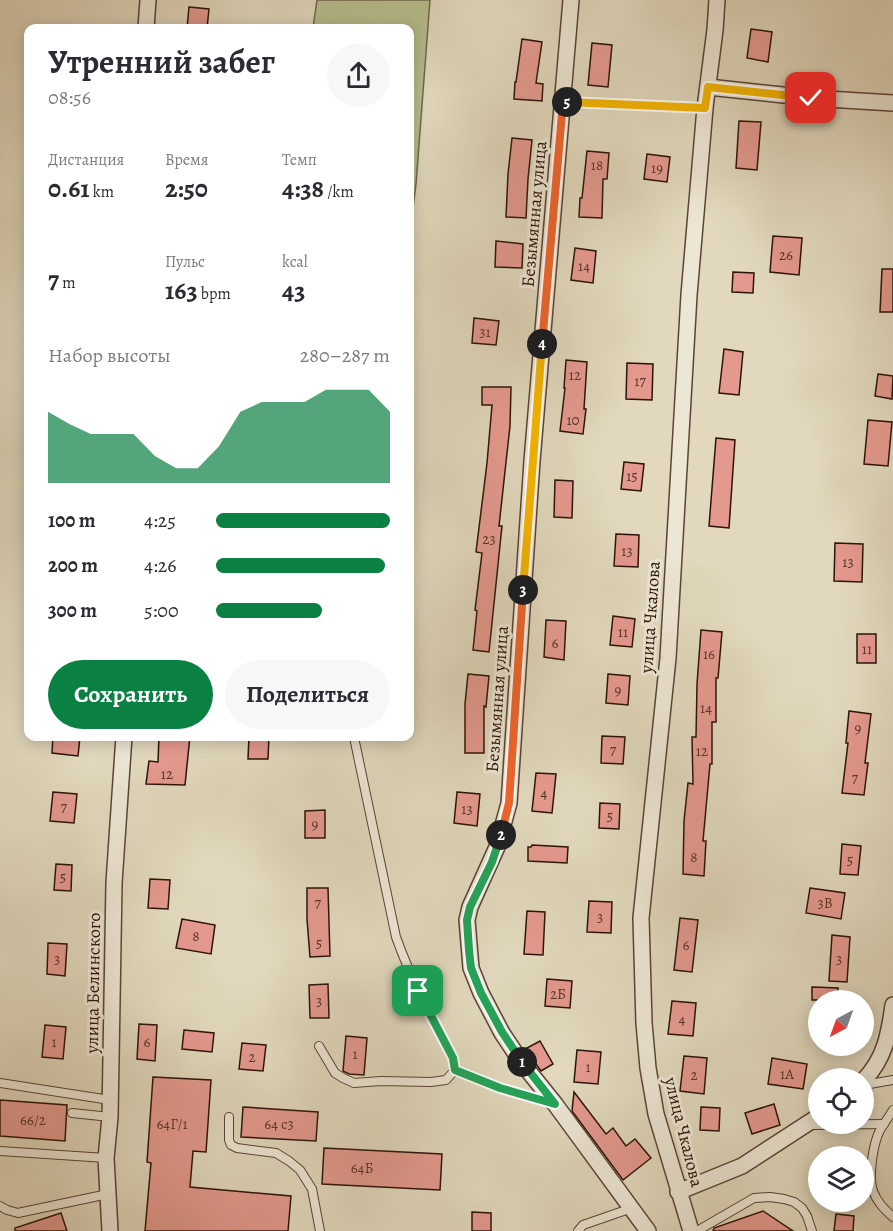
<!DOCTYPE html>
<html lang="ru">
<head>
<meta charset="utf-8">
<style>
	:root { --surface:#fff; --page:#f7f7f7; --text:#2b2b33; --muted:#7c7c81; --accent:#0b8043 }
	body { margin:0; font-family:Alegreya,serif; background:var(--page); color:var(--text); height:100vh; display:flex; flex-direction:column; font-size:22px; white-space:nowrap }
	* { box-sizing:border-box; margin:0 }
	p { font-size:20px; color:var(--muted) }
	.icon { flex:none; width:33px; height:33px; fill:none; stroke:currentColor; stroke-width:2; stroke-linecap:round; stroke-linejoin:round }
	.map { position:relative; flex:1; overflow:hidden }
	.sheet { position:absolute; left:24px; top:24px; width:390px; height:717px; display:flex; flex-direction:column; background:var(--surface); border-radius:12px; box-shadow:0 3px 15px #0003 }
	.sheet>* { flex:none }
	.needle { width:39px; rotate:221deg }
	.controls { position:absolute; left:808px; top:990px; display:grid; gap:12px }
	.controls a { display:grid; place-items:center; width:66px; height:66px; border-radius:50%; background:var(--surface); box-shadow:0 3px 15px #0003; font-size:30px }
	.pin { position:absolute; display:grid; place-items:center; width:51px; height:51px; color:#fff; margin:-26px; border-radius:12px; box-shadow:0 3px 9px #0006 }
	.km { position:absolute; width:30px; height:30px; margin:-15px; border-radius:50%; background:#222; color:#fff; font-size:16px; line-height:30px; text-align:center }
	.round { display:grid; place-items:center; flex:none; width:63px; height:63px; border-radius:32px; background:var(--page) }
	.overview { display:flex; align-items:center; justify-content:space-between; height:102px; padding:0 24px }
	h1 { font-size:33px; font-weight:600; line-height:45px }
	.metrics { display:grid; grid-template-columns:repeat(3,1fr); gap:9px; height:102px; padding:6px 24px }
	.metrics div { display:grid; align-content:center }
	.metrics b { font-size:26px; font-weight:600 }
	.metrics small { font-size:16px; font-weight:400 }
	.metrics p { font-size:16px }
	.chart { height:168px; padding:12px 24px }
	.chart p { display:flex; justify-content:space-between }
	.chart svg { width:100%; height:108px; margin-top:6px; fill:var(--accent); opacity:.7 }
	.cta { display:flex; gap:12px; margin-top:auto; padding:12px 24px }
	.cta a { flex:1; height:69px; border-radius:36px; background:var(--accent); color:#fff; font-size:24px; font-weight:600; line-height:69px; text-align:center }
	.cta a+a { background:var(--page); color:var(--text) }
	ul { padding:0 24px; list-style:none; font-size:20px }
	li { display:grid; grid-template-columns:96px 72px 1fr; align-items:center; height:45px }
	li i { height:15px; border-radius:8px; background:var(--accent) }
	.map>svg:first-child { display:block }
	.green { fill:#b7be8e; stroke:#72684b; stroke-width:1.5 }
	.building { fill:#e4998e; stroke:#2d1308; stroke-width:1.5 }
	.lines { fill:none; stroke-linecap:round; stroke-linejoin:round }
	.service-casing { stroke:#5a4435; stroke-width:10 }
	.minor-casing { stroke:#5a4435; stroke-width:18 }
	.service { stroke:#ece6d4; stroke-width:8 }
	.minor { stroke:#ece6d4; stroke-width:15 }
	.split-1-casing { stroke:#fff; stroke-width:12 }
	.split-2-casing { stroke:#fff; stroke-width:12 }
	.split-3-casing { stroke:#fff; stroke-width:12 }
	.split-4-casing { stroke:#fff; stroke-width:12 }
	.split-5-casing { stroke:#fff; stroke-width:12 }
	.split-6-casing { stroke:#fff; stroke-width:12 }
	.split-1 { stroke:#22a559; stroke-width:8 }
	.split-2 { stroke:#22a559; stroke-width:8 }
	.split-3 { stroke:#f0652b; stroke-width:8 }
	.split-4 { stroke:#f5b400; stroke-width:8 }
	.split-5 { stroke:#f0652b; stroke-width:8 }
	.split-6 { stroke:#f5b400; stroke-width:8 }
	.labels { text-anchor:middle; stroke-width:6; stroke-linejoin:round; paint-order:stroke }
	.number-label { font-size:15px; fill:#5b342a }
	.street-label { font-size:18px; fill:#2d1308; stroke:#ece6d4 }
</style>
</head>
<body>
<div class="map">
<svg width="893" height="1231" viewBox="0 0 893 1231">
	<rect width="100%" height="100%" fill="#e1d8bd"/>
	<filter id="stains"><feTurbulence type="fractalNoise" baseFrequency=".00333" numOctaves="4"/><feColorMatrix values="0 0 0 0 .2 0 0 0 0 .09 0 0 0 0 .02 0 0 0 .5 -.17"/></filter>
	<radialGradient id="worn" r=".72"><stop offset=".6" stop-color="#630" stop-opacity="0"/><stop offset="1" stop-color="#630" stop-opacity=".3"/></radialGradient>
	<path class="green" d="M317,0h113l-14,184 -6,48v-204h-97z"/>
	<g class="building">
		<path d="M189,7l20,2 -2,19h-20z"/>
		<path d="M751,29l21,3 -4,30 -21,-4z"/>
		<path d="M522,39l20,3 -6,41 7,1 -1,17 -28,-2 1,-17h1z"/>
		<path d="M592,43l20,2 -4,42 -20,-2z"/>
		<path d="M739,121l22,1 -4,48 -21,-2z"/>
		<path d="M512,138l20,2 -4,39 -2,39 -20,-1 2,-43z"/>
		<path d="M587,151l22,2 -2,26h-4l-1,39 -23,-1 1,-19h2z"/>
		<path d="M647,154l23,3 -3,25 -23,-3z"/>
		<path d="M773,236l29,2 -3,37 -29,-3z"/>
		<path d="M496,241l27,3 -1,24 -27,-1z"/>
		<path d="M575,248l21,3 -3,32 -22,-3z"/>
		<path d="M882,269h11v43h-13z"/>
		<path d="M733,272l21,1 -1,20 -21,-1z"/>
		<path d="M474,318l25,3 -3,24 -24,-2z"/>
		<path d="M724,349l19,3 -4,43 -20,-2z"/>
		<path d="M566,360l21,2 -3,47h2l-3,25 -23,-3 5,-43h-1z"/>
		<path d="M627,363l26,1 -1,36 -26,-1z"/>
		<path d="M878,374l15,2 -1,23 -17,-3z"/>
		<path d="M482,387h29l-1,39 -11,100h3l-13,126 -16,-2 4,-39 -2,-1 7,-57 -6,-1 11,-89 5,-58h-10z"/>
		<path d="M868,420l24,2 -4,44 -24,-2z"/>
		<path d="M716,438l19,2 -6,88 -20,-2z"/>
		<path d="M624,462l20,2 -3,27 -20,-2z"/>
		<path d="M555,480l18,1 -1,37 -18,-1z"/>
		<path d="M616,534l23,1 -1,32 -24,-1z"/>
		<path d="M835,543l28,1 -1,38 -28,-1z"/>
		<path d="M613,616l22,3 -3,28 -22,-2z"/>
		<path d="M546,620l20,1 -2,39 -20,-3z"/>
		<path d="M701,630l21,2 -4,46h-2v44h-4v42h-2l-7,77h3l-2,35 -21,-2 1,-53 4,-38 5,1 -1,-47h4l1,-53z"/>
		<rect x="857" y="634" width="19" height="29"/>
		<path d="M468,674l21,2 -3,31 -2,-1v47h-19v-49z"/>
		<path d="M608,674l22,2 -2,29 -22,-2z"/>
		<path d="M849,711l22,3 -6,49h3l-4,32 -22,-2 6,-50h-2z"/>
		<path d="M53,736l27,1 -2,19 -26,-3z"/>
		<path d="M159,736h31l-5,49 -39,-1 3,-23 9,1z"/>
		<path d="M249,736h20l-1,23h-20z"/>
		<path d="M602,736l23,1 -2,27 -22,-1z"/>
		<path d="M536,773l20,1 -4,39 -20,-2z"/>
		<path d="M53,792l24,2 -3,29 -24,-2z"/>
		<path d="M457,792l23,2 -3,32 -23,-3z"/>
		<path d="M600,803l20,1 -1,25 -20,-1z"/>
		<path d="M325,810v28h-20v-27z"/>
		<path d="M842,844l19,2 -3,29 -18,-1z"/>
		<path d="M532,845l36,2 -1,16 -39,-2v-14h3z"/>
		<path d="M56,864l16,1 -1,26 -17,-1z"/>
		<path d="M150,879l20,1 -2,29 -20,-1z"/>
		<path d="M307,888h21l2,68 -20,1 -3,-38z"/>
		<path d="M810,888l35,5 -4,26 -35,-6z"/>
		<path d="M589,901l23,1 -1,31 -24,-1z"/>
		<path d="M527,911l18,1 -2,43 -19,-1z"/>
		<path d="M680,918l18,2 -6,52 -18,-2z"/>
		<path d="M182,919l33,6 -4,29 -35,-6z"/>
		<path d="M832,935l18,2 -3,45 -18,-1z"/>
		<path d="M48,943l19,1 -2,32 -18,-2z"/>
		<path d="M547,979l25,2 -2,27 -25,-2z"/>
		<path d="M328,984l1,34h-19l-1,-33z"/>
		<path d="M812,987l26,1 -1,12h-25z"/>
		<path d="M672,1001l24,2 -3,33 -25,-2z"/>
		<path d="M139,1024l18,1 -2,36 -18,-2z"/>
		<path d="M45,1025l21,2 -3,32 -21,-2z"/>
		<path d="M184,1030l30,3 -2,19 -30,-3z"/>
		<path d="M346,1036l21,2 -3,37 -15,-1 -6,-3z"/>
		<path d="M540,1041l13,23 -12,7 -16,-22z"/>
		<path d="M242,1043l24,2 -3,26 -24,-2z"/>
		<path d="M577,1050l24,2 -3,32 -24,-2z"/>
		<path d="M684,1056l23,2 -3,36 -24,-3z"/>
		<path d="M772,1058l35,6 -4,25 -35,-5z"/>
		<path d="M153,1077l58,3 -5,72 -13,-1 -3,36 101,9 -3,35h-143l6,-68 -4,-1z"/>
		<path d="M574,1092l32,42 7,-6 13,18 9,-7 16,19 -28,22 -51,-69z"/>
		<path d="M0,1100l67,5 -2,36 -65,-5z"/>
		<path d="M774,1104l6,21 -28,9 -7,-21z"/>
		<path d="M243,1107l75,5 -2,29 -75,-4z"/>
		<path d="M701,1107l19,1 -1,23 -19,-1z"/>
		<path d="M324,1148l118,6 -2,36 -118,-6z"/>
		<path d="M763,1211l30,20h-80l1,-3z"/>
		<path d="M472,1212l19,1v18h-19z"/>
		<path d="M61,1213l6,18h-52v-3z"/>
		<path d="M836,1214l18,2 -1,15h-19z"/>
	</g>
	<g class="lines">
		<defs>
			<g id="service">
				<path d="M563,102l142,6"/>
				<path d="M319,1046l16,27 8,5 11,5 27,-2 50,1 15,-2 9,-10 -2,-12c-21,-39 -42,-79 -57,-121l-41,-195"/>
				<path d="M455,1070l45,18 51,14"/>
				<path d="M0,1083l110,17"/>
				<path d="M864,1085l29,-5"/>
				<path d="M893,1110c-4,7 -9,13 -13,20 -7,14 -12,46 -7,61 4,11 11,18 20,26"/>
				<path d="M72,1113l38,4"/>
				<path d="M229,1117v23l2,5 6,3 39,5 13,8 11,9 12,19 8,42"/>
				<path d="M811,1125l73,-1"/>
				<path d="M0,1151l106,7"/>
				<path d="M0,1206l7,4 11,3 90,-19"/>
				<path d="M578,1231l5,-6 49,-17"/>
				<path d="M697,1231l57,-33 16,-1 14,2 10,3 8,6 5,8 5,15"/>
			</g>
			<g id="minor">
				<path d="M571,0l-39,461 -23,342 -12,44 -27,60 -3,13 4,48 10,25 21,40 20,30 33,41 93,127"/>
				<path d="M146,28l2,-28"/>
				<path d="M708,87l103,11 82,5"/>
				<path d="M864,1080c21,-22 25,-46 29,-75"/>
				<path d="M678,1192l64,-26 77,-50"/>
				<path d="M110,1231l-4,-73 4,-41 4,-234 10,-147"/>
				<path d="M691,1231l-35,-117 -8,-46 -4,-45 -3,-105 27,-260 21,-363 16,-187 10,-78 2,-30"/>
			</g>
		</defs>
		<use href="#service" class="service-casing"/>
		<use href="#minor" class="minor-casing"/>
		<use href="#service" class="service"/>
		<use href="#minor" class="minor"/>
	</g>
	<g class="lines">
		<defs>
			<path id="split-1" d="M418,991l35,67 2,12 45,18 55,16 -33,-42"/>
			<path id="split-2" d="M501,835l-9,27 -22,45 -3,13 2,30 2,18 10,25 21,39 20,30"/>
			<path id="split-3" d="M501,835l8,-32 14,-213"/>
			<path id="split-4" d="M523,590l19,-246"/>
			<path id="split-5" d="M542,344l21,-242h4"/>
			<path id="split-6" d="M567,102l138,6 3,-21 103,11"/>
		</defs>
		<use href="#split-1" class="split-1-casing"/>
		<use href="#split-2" class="split-2-casing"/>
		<use href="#split-3" class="split-3-casing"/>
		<use href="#split-4" class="split-4-casing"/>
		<use href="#split-5" class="split-5-casing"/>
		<use href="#split-6" class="split-6-casing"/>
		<use href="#split-1" class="split-1"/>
		<use href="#split-2" class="split-2"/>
		<use href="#split-3" class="split-3"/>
		<use href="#split-4" class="split-4"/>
		<use href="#split-5" class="split-5"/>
		<use href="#split-6" class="split-6"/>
	</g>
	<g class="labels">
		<g class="number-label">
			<text x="597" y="170">18</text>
			<text x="657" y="173">19</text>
			<text x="786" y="260">26</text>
			<text x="584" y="271">14</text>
			<text x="485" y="337">31</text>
			<text x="575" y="380">12</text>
			<text x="640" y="386">17</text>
			<text x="573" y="425">10</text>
			<text x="632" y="481">15</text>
			<text x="489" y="544">23</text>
			<text x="627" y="556">13</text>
			<text x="848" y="567">13</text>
			<text x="623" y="637">11</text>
			<text x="555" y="648">6</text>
			<text x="867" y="654">11</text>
			<text x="709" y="659">16</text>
			<text x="618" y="695">9</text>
			<text x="706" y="713">14</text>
			<text x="858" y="733">9</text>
			<text x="613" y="755">7</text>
			<text x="702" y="756">12</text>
			<text x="167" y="779">12</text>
			<text x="855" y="783">7</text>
			<text x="544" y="798">4</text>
			<text x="64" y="812">7</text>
			<text x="467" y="814">13</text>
			<text x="610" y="821">5</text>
			<text x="315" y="829">9</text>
			<text x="694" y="862">8</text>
			<text x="850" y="865">5</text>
			<text x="63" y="882">5</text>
			<text x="318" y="908">7</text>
			<text x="825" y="908">3В</text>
			<text x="600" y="922">3</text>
			<text x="196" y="941">8</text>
			<text x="319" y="948">5</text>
			<text x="686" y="950">6</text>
			<text x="57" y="964">3</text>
			<text x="839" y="964">3</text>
			<text x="558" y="999">2Б</text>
			<text x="319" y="1006">3</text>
			<text x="682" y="1024">4</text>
			<text x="54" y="1047">1</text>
			<text x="147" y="1047">6</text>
			<text x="355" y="1059">1</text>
			<text x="252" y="1062">2</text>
			<text x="588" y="1072">1</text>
			<text x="787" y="1079">1А</text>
			<text x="694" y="1080">2</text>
			<text x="33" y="1125">66/2</text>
			<text x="172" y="1129">64Г/1</text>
			<text x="279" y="1129">64 с3</text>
			<text x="362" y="1173">64Б</text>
		</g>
		<g class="street-label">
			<text transform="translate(534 214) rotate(-85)" y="6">Безымянная улица</text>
			<text transform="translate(650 617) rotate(-86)" y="6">улица Чкалова</text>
			<text transform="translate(497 699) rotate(-86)" y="6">Безымянная улица</text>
			<text transform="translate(93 983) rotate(-89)" y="6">улица Белинского</text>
			<text transform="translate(684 1132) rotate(76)" y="6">улица Чкалова</text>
		</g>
	</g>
	<rect width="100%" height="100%" filter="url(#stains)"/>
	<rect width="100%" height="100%" fill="url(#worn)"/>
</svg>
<div class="controls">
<a><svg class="needle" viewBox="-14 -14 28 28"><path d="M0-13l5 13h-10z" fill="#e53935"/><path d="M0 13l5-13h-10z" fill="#7c7c81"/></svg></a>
<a><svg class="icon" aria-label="locate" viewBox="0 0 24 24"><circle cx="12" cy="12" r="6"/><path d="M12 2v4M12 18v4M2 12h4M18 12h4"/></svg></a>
<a><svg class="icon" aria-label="layers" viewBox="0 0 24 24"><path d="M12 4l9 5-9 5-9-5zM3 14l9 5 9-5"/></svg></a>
</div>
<div class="pin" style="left:418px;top:991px;background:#1e9e55"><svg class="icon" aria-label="arrive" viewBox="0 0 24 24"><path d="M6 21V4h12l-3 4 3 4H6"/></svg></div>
<div class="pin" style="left:811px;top:98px;background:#d93025"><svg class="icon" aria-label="check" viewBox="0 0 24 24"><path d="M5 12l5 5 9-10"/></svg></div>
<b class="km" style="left:522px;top:1062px">1</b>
<b class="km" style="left:501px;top:835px">2</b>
<b class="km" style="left:523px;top:590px">3</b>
<b class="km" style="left:542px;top:344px">4</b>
<b class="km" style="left:567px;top:102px">5</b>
<section class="sheet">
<div class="overview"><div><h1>Утренний забег</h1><p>08:56</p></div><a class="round"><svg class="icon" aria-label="share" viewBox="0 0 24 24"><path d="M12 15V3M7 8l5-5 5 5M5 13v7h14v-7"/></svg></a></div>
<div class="metrics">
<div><p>Дистанция</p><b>0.61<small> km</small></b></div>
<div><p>Время</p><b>2:50</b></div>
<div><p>Темп</p><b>4:38<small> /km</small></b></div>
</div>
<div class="metrics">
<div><b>7<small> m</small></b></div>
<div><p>Пульс</p><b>163<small> bpm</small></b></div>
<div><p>kcal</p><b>43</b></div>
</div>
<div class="chart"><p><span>Набор высоты</span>280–287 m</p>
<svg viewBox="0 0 160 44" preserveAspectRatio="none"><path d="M0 44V15L10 20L20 24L30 24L40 24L50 33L60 38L70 38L80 29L90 15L100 11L110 11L120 11L130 6L140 6L150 6L160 15V44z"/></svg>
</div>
<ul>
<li><b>100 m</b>4:25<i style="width:100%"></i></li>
<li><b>200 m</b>4:26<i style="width:97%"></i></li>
<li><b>300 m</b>5:00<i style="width:61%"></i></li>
</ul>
<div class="cta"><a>Сохранить</a><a>Поделиться</a></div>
</section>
</div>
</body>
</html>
